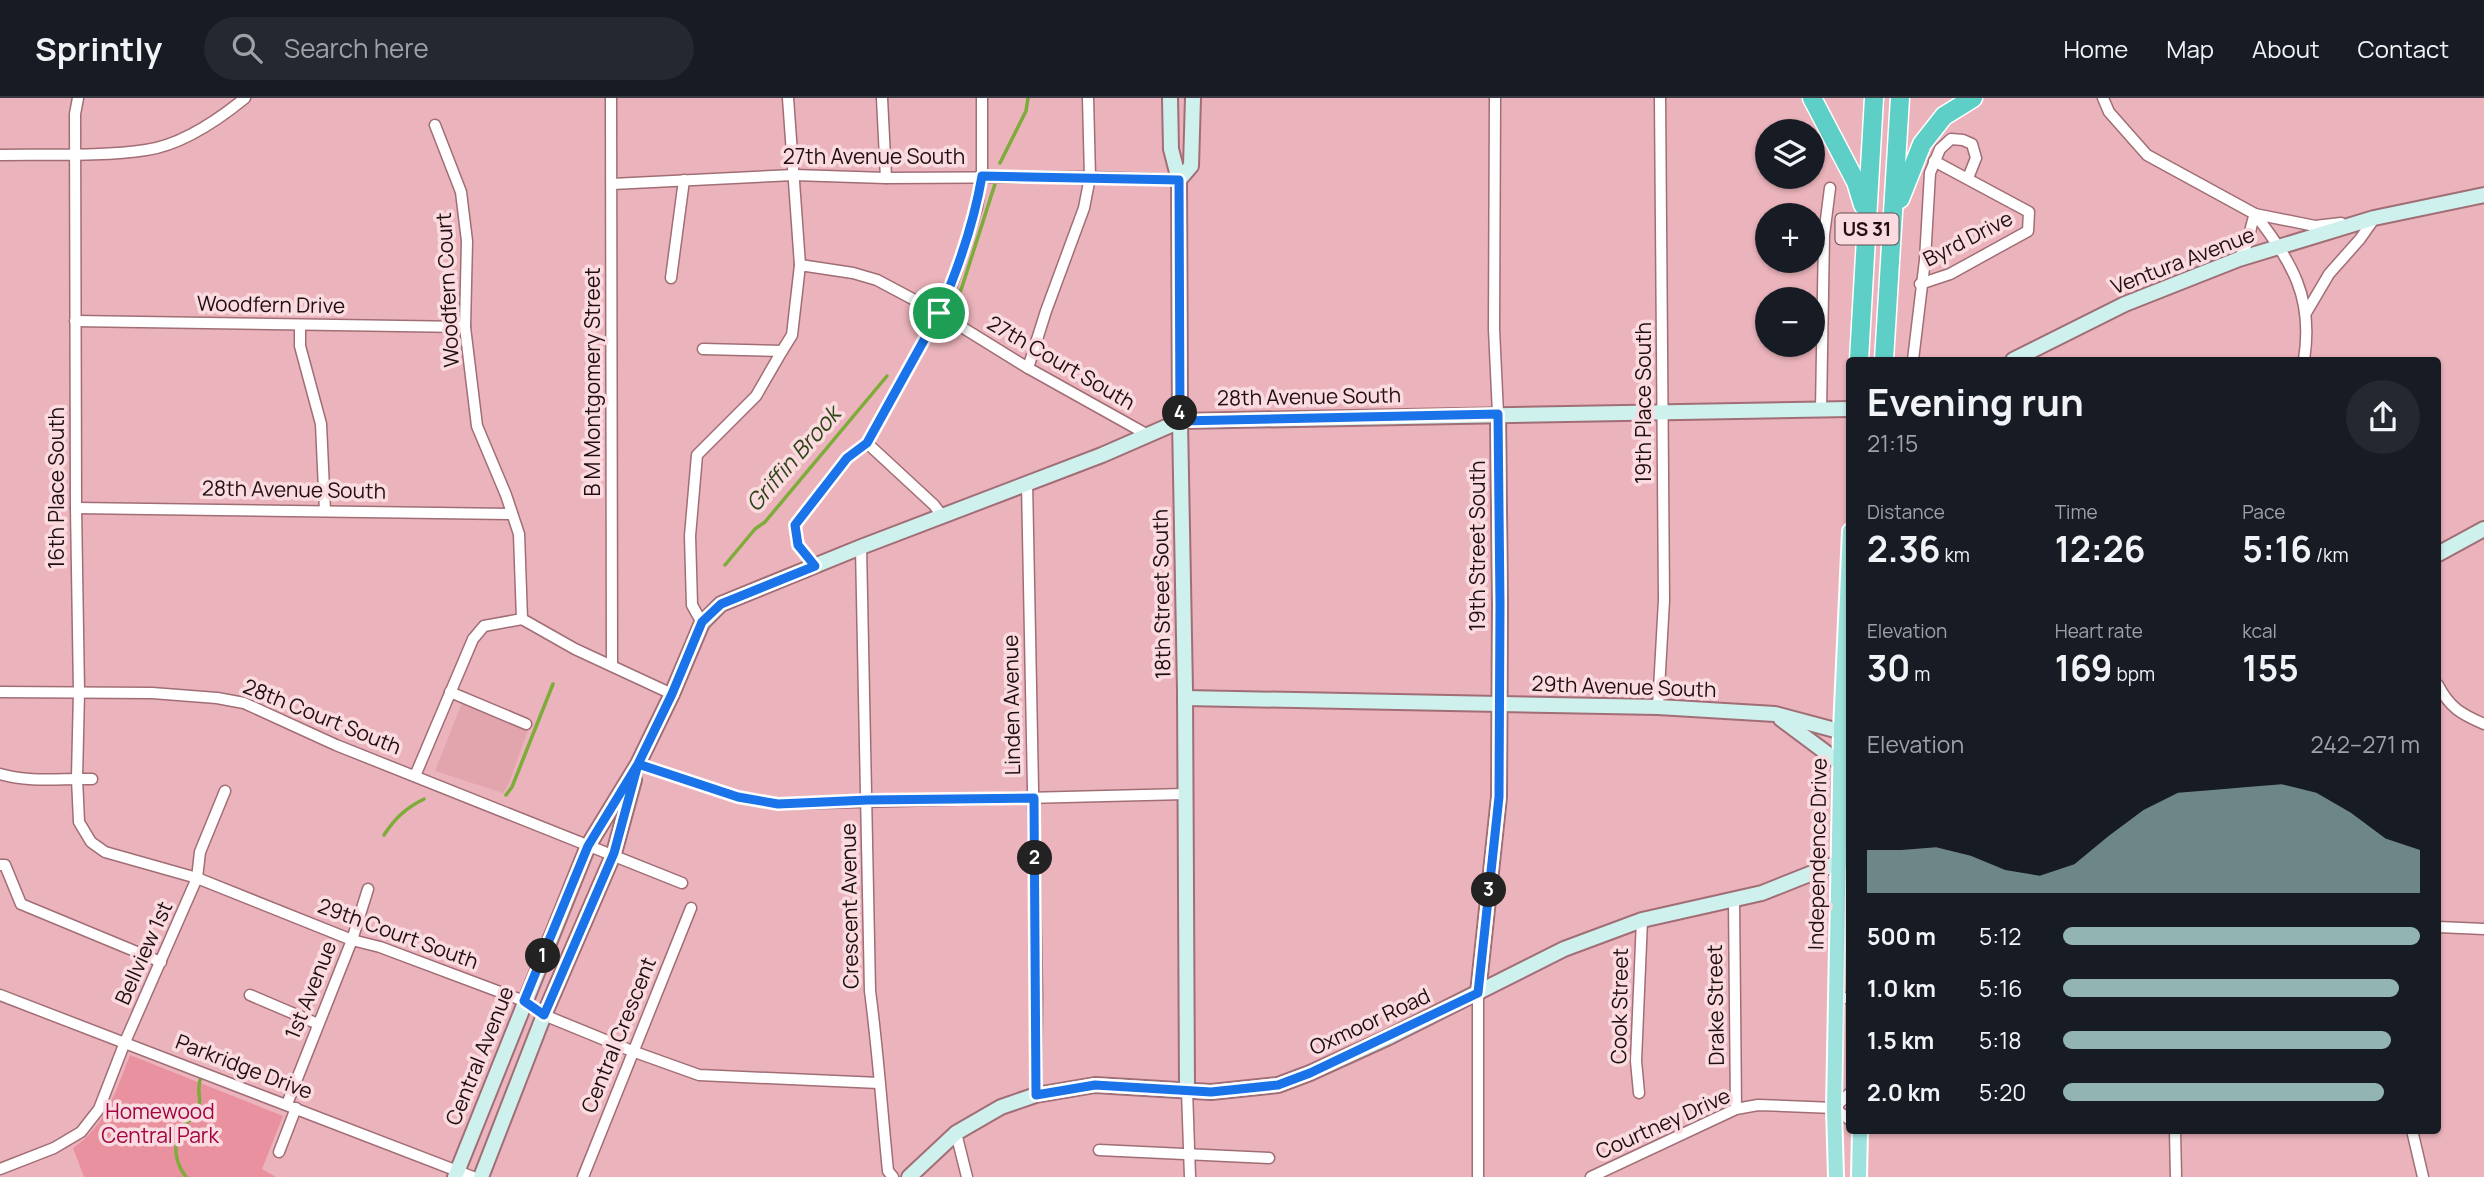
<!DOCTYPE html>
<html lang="en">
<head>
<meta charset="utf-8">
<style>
	:root { --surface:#171b24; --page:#242831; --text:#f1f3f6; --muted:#9ea1a6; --line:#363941; --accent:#92b5b4 }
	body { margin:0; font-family:Manrope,sans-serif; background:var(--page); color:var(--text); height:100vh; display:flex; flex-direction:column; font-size:26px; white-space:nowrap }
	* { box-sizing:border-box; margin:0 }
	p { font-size:23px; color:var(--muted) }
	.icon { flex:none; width:38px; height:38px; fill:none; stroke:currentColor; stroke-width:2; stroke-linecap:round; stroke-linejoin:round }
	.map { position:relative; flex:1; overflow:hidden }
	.side { position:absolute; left:1846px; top:259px; width:595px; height:777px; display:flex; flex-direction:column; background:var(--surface); border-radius:7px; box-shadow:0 2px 5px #0004 }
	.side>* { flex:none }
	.buttons { position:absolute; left:1755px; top:21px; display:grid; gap:14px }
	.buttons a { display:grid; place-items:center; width:70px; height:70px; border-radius:50%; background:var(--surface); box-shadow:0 2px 5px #0004; font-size:35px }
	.pin { position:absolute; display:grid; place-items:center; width:60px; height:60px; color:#fff; margin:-30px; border:4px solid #fff; border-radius:50%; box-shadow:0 2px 7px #0007 }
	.km { position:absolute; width:35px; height:35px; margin:-18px; border-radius:50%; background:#222; color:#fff; font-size:19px; line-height:35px; text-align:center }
	.round { display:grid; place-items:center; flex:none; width:74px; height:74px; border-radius:37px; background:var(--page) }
	.headline { display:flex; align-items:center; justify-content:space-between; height:119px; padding:0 21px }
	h1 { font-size:38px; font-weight:700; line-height:52px }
	.stats { display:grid; grid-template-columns:repeat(3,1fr); gap:10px; height:119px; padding:7px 21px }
	.stats div { display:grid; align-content:center }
	.stats b { font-size:35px; font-weight:700 }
	.stats small { font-size:19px; font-weight:400 }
	.stats p { font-size:19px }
	.chart { height:196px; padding:14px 21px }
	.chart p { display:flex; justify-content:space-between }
	.chart svg { width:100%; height:126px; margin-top:7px; fill:var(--accent); opacity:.7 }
	ul { padding:0 21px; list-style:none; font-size:23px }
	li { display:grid; grid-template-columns:112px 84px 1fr; align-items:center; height:52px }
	li i { height:18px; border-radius:9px; background:var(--accent) }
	header { display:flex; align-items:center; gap:42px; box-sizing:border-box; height:98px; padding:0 35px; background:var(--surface); border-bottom:2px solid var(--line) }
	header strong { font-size:33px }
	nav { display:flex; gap:38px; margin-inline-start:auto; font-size:24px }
	.search { width:490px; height:63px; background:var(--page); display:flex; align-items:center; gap:18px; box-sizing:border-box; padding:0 24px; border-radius:38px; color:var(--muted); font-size:26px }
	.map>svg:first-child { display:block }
	.built { fill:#e2a4ad }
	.green { fill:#ea91a0 }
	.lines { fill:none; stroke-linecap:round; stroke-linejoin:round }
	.stream { stroke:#7dac3b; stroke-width:3.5 }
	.street-casing { stroke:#a16e76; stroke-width:13 }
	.secondary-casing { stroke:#a16e76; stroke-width:18 }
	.primary-casing { stroke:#fff; stroke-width:18 }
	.highway-casing { stroke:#fff; stroke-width:21 }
	.street { stroke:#fff; stroke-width:10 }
	.secondary { stroke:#cff1ee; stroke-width:14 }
	.primary { stroke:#9ee2dd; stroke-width:14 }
	.highway { stroke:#5ecfc7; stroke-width:18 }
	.route-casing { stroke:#fff; stroke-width:14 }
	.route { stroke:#1a73e8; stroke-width:9 }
	.labels { text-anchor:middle; stroke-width:7; stroke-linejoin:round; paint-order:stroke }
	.shield { fill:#fadce0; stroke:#624c4f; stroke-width:2 }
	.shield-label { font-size:19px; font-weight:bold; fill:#210e11 }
	.street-label { font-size:21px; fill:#210e11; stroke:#fadce0 }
	.park-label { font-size:21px; fill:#a20542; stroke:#fadce0 }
	.water-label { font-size:23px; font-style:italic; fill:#304417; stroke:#fadce0 }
</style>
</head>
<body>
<header>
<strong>Sprintly</strong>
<div class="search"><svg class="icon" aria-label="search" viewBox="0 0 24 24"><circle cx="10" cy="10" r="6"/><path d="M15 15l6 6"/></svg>Search here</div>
<nav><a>Home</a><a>Map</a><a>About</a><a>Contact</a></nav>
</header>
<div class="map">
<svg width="2484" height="1079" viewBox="0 0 2484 1079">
	<rect width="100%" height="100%" fill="#ebb3bb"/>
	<path class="built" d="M462,605l66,27 -19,53 -6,10 -68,-22z"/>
	<path class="green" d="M130,957l153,61 -21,53 14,8h-192l-11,-29c33,-22 43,-58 57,-93z"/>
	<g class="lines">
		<g class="stream">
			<path d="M1000,65l26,-52 2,-13"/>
			<path d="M952,212l10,-23 33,-103"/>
			<path d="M725,467l30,-36 10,-7 122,-146"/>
			<path d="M506,697l6,-8 41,-103"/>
			<path d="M384,737c11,-17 22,-27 40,-36"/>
			<path d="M186,1079c-12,-16 -14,-34 -2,-51 5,-6 11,-9 14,-17 5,-11 -3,-17 3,-32"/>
		</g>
		<defs>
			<g id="street">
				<path d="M78,0l-3,16 1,394 3,184 -2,86 2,44 12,20 14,10 92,26 155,62 28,7 144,54 20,14 88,36 67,24 180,8"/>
				<path d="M611,0l1,567"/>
				<path d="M788,0l12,167"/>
				<path d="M882,0l4,80"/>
				<path d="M1495,0l-1,231 4,85"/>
				<path d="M2103,0l6,14 38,43 108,59 60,12 26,-3"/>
				<path d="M435,27l26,67 6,49 -2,86 12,99 29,69 13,39 3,85"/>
				<path d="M0,57c46,-1 101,2 146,-5 35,-5 72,-30 99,-52"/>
				<path d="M612,86l182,-9 92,3 204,-1 89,3"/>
				<path d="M2255,116c37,49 59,83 49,146"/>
				<path d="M2239,160c11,-14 10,-28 16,-44"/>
				<path d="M671,180l13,-98"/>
				<path d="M1920,186l30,-10 78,-43 1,-19 -95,-51"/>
				<path d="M2306,215l23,-39 31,-35 14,-20"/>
				<path d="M75,223l390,6"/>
				<path d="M300,227v21l21,78 4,87"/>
				<path d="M703,251l79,2 10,-16 8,-70 53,8 24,7 62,33 89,55 120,67"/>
				<path d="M1913,262l12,-100 5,-87 10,-24 11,-10 12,1 9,4 4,14 -8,20"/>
				<path d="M1028,270l18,-57 38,-103 6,-31 -2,-79"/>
				<path d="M1821,312l3,-175 6,-47"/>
				<path d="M867,345l67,62 9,12"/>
				<path d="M1027,384l10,512 -1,101"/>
				<path d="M76,410l436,6"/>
				<path d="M861,449l9,444c8,60 12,120 18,180l5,6"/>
				<path d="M815,468l-17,-21 -3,-20 52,-67 20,-15 72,-130 13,-29 25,-77 5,-31v-78"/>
				<path d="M522,521l53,30 97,45"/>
				<path d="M702,525l-10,-18 -2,-69 7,-81 59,-59 26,-45"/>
				<path d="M2438,587c12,23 23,29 46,39"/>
				<path d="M0,594l152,1 65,5 27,5 92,42 346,138"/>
				<path d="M450,594l76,32"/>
				<path d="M1658,609l6,-107 -4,-502"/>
				<path d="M638,666l100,33 40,7 407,-10"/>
				<path d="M0,676c31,9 61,4 92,5"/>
				<path d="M415,678l58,-137 11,-13 38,-7"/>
				<path d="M0,767h5l16,39 140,58"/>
				<path d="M1734,802l2,209"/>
				<path d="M2438,829l46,2"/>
				<path d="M1478,895v184"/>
				<path d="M0,897l473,182"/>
				<path d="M250,897l68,29"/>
				<path d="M1837,900h13"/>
				<path d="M1187,992l3,87"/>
				<path d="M1639,995l-3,-32 6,-141"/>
				<path d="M287,1006l65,-164 16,-51"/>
				<path d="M1834,1010l16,-15"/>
				<path d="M2175,1032l1,47"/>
				<path d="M2412,1032l11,47"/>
				<path d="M956,1035l11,44"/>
				<path d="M1099,1052l170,8"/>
				<path d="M279,1054l17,-44"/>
				<path d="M0,1071l54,-21 27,-16 18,-23 26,-67 72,-164 3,-26 25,-61"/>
				<path d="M583,1079l108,-269"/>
				<path d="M1591,1079l145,-68 22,-4 76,3 16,12"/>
			</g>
			<g id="secondary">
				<path d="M1170,0l1,51 8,31 1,241 5,269 2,400"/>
				<path d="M1179,82l12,-14 2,-68"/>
				<path d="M2013,262l112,-56 114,-45 135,-41 110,-23"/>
				<path d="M2438,456l46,-25"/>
				<path d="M1185,600l473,9 117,7 75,20"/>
				<path d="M1781,621l59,44"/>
				<path d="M1478,895l21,-196 1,-193 -2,-190"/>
				<path d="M455,1079l133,-331 50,-82 34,-70 30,-71 19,-19 140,-57 241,-92 78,-34 670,-12"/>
				<path d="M481,1079l63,-162 70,-162 20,-73"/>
				<path d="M909,1079l47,-44 45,-26 35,-12 59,-10 116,7 67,-7 32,-12 77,-35 177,-89 78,-29 120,-27 88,-35"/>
			</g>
			<g id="primary">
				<path d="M1836,1079l-2,-69 7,-378 9,-199"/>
				<path d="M1859,1079l1,-47"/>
			</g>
			<g id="highway">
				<path d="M1812,0l44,84 7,23"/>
				<path d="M1900,101l22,-55 22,-28 29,-18"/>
				<path d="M1859,262l15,-262"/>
				<path d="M1884,262l16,-262"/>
			</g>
		</defs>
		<use href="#street" class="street-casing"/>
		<use href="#secondary" class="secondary-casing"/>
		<use href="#primary" class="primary-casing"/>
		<use href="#highway" class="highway-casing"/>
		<use href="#street" class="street"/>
		<use href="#secondary" class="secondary"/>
		<use href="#primary" class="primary"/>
		<use href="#highway" class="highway"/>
	</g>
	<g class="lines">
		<defs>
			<path id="route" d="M939,215l-72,130 -20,15 -52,67 3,20 17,21 -94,38 -19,18 -30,72 -34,70 -50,82 -64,155 20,14 70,-162 24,-89 100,33 40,7 90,-4 166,-2 2,297 59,-10 116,7 67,-7 32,-12 168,-80 21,-196 1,-193 -2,-190 -318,7 -1,-241 -197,-4c-8,47 -24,93 -43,137"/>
		</defs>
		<use href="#route" class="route-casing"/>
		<use href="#route" class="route"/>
	</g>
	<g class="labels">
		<rect class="shield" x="1835.5" y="115.5" width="63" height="31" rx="5"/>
		<g class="shield-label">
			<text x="1867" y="138">US 31</text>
		</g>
		<g class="street-label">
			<text x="874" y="66">27th Avenue South</text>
			<text transform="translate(1968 141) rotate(-27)" y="7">Byrd Drive</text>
			<text transform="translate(2183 163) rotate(-21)" y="7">Ventura Avenue</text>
			<text transform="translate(448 192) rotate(-93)" y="7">Woodfern Court</text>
			<text transform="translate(271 207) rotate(1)" y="7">Woodfern Drive</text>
			<text transform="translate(1061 265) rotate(30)" y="7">27th Court South</text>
			<text transform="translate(593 284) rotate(-90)" y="7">B M Montgomery Street</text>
			<text transform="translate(1309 299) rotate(-1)" y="7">28th Avenue South</text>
			<text transform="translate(1644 305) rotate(-90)" y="7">19th Place South</text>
			<text transform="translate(57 390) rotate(-90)" y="7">16th Place South</text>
			<text transform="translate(294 392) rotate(1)" y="7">28th Avenue South</text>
			<text transform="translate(1478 448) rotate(-90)" y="7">19th Street South</text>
			<text transform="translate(1162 496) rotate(-91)" y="7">18th Street South</text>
			<text transform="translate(1624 589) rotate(2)" y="7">29th Avenue South</text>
			<text transform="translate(1012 607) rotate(-91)" y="7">Linden Avenue</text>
			<text transform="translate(322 619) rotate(22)" y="7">28th Court South</text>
			<text transform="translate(1818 756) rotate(-89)" y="7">Independence Drive</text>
			<text transform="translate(850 808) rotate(-91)" y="7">Crescent Avenue</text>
			<text transform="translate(398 836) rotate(20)" y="7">29th Court South</text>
			<text transform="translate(144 855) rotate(-66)" y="7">Bellview 1st</text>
			<text transform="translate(311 892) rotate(-68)" y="7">1st Avenue</text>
			<text transform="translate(1716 907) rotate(-91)" y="7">Drake Street</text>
			<text transform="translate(1620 908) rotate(-89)" y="7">Cook Street</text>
			<text transform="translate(1370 924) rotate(-25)" y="7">Oxmoor Road</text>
			<text transform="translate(619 937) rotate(-68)" y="7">Central Crescent</text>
			<text transform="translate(480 958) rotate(-68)" y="7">Central Avenue</text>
			<text transform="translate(244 969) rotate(21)" y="7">Parkridge Drive</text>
			<text transform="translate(1663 1026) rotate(-24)" y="7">Courtney Drive</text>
		</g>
		<g class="park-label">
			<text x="160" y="1021">Homewood<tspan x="160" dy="24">Central Park</tspan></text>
		</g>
		<g class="water-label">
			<text transform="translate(793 361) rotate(-49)" y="8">Griffin Brook</text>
		</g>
	</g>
</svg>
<div class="buttons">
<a><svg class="icon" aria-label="layers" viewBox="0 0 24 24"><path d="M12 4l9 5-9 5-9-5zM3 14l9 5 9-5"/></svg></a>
<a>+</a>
<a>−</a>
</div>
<div class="pin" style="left:939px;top:215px;background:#1e9e55"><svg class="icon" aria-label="arrive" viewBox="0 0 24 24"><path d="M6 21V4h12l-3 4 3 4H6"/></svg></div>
<b class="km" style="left:543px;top:858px">1</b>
<b class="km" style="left:1035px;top:760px">2</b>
<b class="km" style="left:1489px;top:792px">3</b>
<b class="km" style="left:1180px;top:315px">4</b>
<section class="side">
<div class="headline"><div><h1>Evening run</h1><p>21:15</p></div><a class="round"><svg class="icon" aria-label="share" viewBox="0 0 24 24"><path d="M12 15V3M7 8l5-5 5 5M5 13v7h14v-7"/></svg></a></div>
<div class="stats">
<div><p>Distance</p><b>2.36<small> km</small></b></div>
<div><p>Time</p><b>12:26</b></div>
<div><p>Pace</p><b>5:16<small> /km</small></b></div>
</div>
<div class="stats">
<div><p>Elevation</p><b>30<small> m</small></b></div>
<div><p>Heart rate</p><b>169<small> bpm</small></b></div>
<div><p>kcal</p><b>155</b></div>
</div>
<div class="chart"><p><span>Elevation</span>242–271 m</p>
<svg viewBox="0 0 160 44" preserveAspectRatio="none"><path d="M0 44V29L10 29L20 28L30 31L40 36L50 38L60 34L70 24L80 15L90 9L100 8L110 7L120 6L130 9L140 16L150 25L160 29V44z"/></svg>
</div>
<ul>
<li><b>500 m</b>5:12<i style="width:100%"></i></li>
<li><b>1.0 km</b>5:16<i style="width:94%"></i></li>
<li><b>1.5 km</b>5:18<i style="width:92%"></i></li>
<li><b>2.0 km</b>5:20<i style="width:90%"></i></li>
</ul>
</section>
</div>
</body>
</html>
